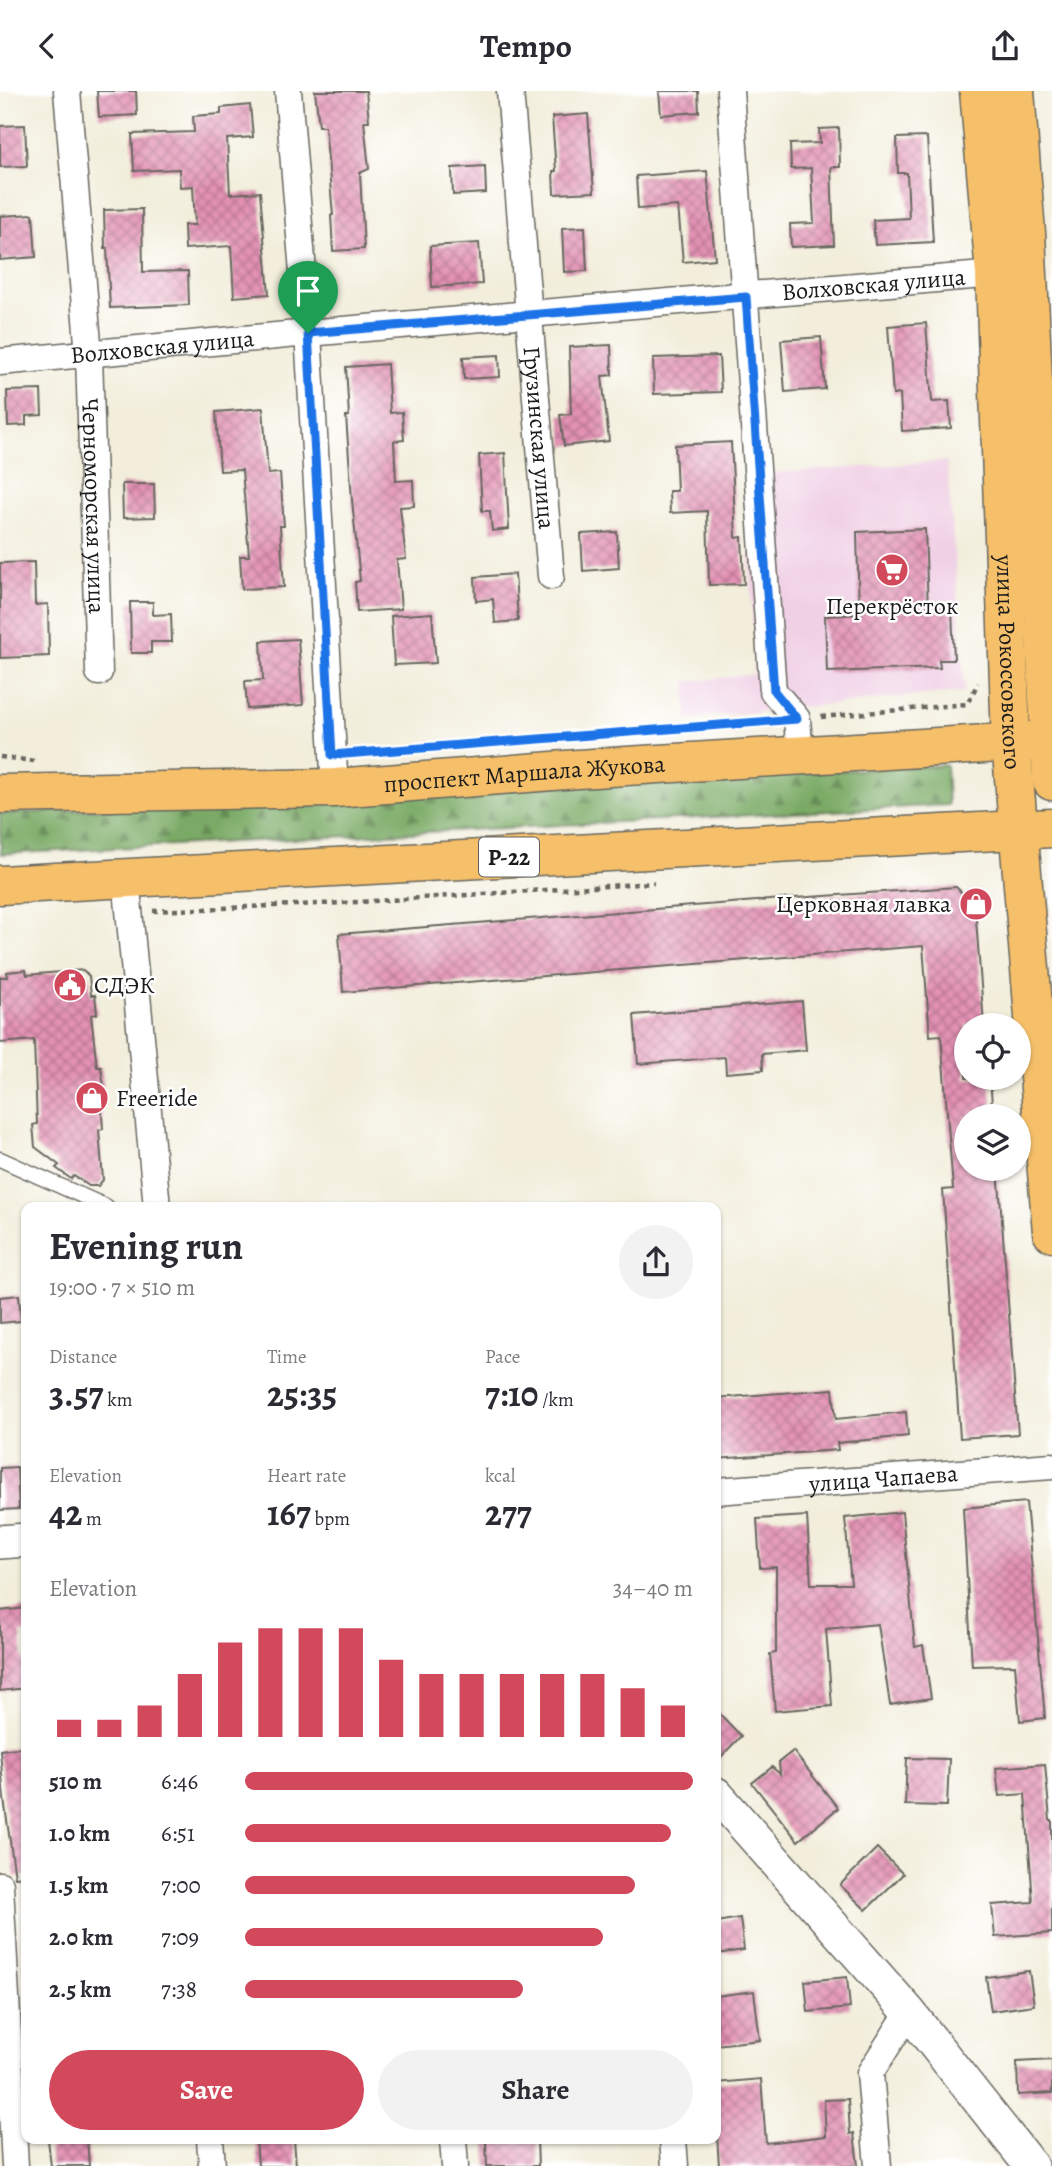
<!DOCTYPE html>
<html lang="en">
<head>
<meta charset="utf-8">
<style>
	:root { --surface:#fff; --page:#f2f2f3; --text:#2b2b33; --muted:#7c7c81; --accent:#d1495b }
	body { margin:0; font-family:Alegreya,serif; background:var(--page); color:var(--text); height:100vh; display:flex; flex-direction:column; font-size:26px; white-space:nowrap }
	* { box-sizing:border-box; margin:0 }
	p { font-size:23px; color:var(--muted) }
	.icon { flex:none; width:38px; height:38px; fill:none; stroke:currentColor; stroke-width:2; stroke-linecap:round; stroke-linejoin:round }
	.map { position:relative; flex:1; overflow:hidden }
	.side { position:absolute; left:21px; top:1111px; width:700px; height:942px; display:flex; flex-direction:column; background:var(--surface); border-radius:14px; box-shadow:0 2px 5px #0004 }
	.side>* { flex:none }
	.fabs { position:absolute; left:954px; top:922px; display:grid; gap:14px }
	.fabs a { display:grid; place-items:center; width:77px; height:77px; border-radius:50%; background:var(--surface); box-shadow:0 2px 5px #0004; font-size:35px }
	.pin { position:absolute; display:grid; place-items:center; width:60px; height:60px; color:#fff; margin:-72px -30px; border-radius:50% 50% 50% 0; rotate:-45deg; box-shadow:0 0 7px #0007 }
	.pin .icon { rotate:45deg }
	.round { display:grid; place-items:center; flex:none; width:74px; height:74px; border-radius:37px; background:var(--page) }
	.summary { display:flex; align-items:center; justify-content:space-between; height:119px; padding:0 28px }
	h1 { font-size:38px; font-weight:600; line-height:52px }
	.stats { display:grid; grid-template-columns:repeat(3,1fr); gap:10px; height:119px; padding:7px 28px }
	.stats div { display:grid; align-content:center }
	.stats b { font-size:35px; font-weight:600 }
	.stats small { font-size:19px; font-weight:400 }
	.stats p { font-size:19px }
	.chart { height:196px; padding:14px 28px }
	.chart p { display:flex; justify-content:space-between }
	.chart svg { width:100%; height:126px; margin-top:7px; stroke:var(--accent); stroke-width:6 }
	.action { display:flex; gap:14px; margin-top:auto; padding:14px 28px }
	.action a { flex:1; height:80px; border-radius:42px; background:var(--accent); color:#fff; font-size:28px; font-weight:600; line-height:80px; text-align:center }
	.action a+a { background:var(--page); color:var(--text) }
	ul { padding:0 28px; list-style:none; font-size:23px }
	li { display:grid; grid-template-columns:112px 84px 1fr; align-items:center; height:52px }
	li i { height:18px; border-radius:9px; background:var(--accent) }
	header { display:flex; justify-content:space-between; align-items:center; height:91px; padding:0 28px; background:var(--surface); font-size:32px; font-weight:600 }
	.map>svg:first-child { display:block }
	.built { fill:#f0d0e5 }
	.forest { fill:url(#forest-firs); stroke:#4b6340; stroke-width:2 }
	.building { fill:url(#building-cross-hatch) }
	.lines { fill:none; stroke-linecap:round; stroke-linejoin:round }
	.service-casing { stroke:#67665f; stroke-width:17 }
	.minor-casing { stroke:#67665f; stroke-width:29 }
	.tertiary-casing { stroke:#67665f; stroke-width:36 }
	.trunk-casing { stroke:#67665f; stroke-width:41 }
	.path { stroke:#67665f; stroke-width:4.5; stroke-dasharray:5 5; stroke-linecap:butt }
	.service { stroke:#fff; stroke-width:14 }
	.minor { stroke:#fff; stroke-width:26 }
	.tertiary { stroke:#fff; stroke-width:33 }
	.trunk { stroke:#f6c06b; stroke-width:38 }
	.route-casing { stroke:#fff; stroke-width:14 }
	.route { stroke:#1a73e8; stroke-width:9 }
	.labels { text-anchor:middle; stroke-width:5; stroke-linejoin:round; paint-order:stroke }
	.shield { fill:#fff; stroke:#606060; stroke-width:2 }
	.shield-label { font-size:23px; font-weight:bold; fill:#1c1c1c }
	.street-label { font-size:24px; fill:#1c1c1c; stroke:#fff }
	.poi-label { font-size:24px; fill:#1c1c1c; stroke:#fff; text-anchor:start }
</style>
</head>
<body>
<header><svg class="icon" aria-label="back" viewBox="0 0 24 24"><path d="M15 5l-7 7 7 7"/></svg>Tempo<svg class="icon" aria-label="share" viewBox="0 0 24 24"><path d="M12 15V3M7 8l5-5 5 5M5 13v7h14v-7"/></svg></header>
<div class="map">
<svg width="1052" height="2075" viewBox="0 0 1052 2075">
	<defs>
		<pattern id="forest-firs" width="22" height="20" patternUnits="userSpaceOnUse" patternTransform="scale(1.75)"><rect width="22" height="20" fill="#7aaa65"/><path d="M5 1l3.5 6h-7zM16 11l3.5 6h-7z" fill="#638a52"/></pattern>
		<pattern id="building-cross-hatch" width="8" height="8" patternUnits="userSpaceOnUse" patternTransform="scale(1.75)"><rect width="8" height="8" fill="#e392b4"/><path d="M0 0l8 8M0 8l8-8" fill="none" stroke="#b77692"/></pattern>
	</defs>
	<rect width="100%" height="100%" fill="#fff"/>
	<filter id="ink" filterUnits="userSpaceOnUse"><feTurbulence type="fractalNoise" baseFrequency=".0143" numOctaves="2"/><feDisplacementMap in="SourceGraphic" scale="14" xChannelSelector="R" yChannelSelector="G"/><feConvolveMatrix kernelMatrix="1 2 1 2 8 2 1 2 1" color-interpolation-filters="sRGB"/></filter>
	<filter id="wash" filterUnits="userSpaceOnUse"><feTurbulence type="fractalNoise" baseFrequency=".00686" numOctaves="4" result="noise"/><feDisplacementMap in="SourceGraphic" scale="28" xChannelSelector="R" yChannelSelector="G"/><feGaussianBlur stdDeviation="1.57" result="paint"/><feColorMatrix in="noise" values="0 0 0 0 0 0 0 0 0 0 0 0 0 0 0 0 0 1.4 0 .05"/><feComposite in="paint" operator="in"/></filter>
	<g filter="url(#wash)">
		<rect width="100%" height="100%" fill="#f2eedb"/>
		<path class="built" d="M947,370l18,231 -33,2 -245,25 -1,-37 69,-8 -9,-199z"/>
		<path class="forest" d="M946,674l2,40 -947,49 -1,-40z"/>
		<g id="blocks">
			<g class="building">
				<path d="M97,0h39l1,24 -38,2z"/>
				<path d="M315,0h51l3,30h-5l5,48 -9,4 4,76 -31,2 -2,-36h2l-8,-89h-6z"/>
				<path d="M659,0h39l1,21 -38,3z"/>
				<path d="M250,14l3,32 -26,2 3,55 30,-2 9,102 -35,3 -3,-51 -46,3 -1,-24h11l-2,-39 -13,1 -1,-18 -45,2 -2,-37 62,-2 -1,-16 28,-2v-6z"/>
				<path d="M588,23l6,78 -40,2 -1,-23h3l-4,-54z"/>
				<path d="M25,34l2,41 -27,1v-41z"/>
				<path d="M839,37l1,39h-9l3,78 -43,2 -1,-23 24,-1 -3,-55 -20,1 -1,-25 30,-1 -1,-14z"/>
				<path d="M927,46l6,105 -58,3 -2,-25 36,-2 -2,-45h-9l-1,-35z"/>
				<path d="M485,75l1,27 -33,2 -1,-27z"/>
				<path d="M707,80l8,88 -32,3 -5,-56 -40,3 -2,-33z"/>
				<path d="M142,118l1,63 45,-1 1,34 -79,3 -3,-60h-2l-1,-38z"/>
				<path d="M33,123l3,43 -36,3v-44z"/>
				<path d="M585,136l2,44 -23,1 -2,-44z"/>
				<path d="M479,152l3,41 -50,3 -2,-41z"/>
				<path d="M926,232l6,79 17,-1 2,27 -49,3 -2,-37 -7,1 -5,-69z"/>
				<path d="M821,246l4,52 -40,3 -4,-52z"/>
				<path d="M611,254l1,30 -10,1 7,65 -45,5 -4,-31 11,-1 -2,-67z"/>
				<path d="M499,264l1,22 -36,2 -1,-22z"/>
				<path d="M719,265l2,36 -67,2 -1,-36z"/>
				<path d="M387,273l3,49 12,-1 2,28 -10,1 2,40 17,-1 1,26 -14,1 6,52 -9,1 4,49 -44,3 -2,-30 5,-1 -8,-81 -6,-84h3l-3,-49z"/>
				<path d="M41,299l1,25 -16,1v9l-18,1 -1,-35z"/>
				<path d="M263,317l5,66 12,-1 4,53h-4l4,61 -42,2 -2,-33h9l-7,-86 -22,1 -4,-59z"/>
				<path d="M731,351l5,96 6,-1 2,47 -35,1 -2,-74 -37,2 -1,-22h8l-2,-46z"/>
				<path d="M505,362l4,76 -17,2 -2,-20h-8l-3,-56z"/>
				<path d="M122,393h32l1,33 -32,1z"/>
				<path d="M925,438l3,80 24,-1 2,52h-15l1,8 -113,4 -2,-56 34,-2 -2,-82z"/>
				<path d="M617,441l2,36 -36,3 -2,-37z"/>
				<path d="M34,471l1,43 13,-1 1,52 -49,2v-95z"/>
				<path d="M515,483l3,47 -23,2 -2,-24 -17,2 -1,-24z"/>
				<path d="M130,511h23v13l18,-1 1,28h-21v11h-20z"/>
				<path d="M432,522l4,50 -42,2 -3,-49z"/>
				<path d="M298,548l5,66 -56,4 -2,-28 18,-1 -2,-39z"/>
				<path d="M956,796l19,19 9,119h-18v53h24l3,39h-27v52h32l20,265 -58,4 -17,-248 10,-1 -12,-154 -11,1 -7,-90 -580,46 -4,-58 456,-36z"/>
				<path d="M26,879l1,5 56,-5 6,6 2,19h4l2,19 -6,1 6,52h4l3,20 -4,1 3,41 -4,1 4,50 -5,6h-9l-15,-10 -3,3 -15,-11 3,-3 -24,-18 -2,-22 4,-1 -3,-84 -34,3v-66h8l-1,-5z"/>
				<path d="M802,910l4,49 -44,4 1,16 -37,3 -1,-16 -87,7 -4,-49z"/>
				<path d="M19,1204l2,26 -21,2v-26z"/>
				<path d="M833,1298l3,30 70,-7 2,24 -71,7 1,7 -122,9v-61z"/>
				<path d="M17,1376l2,42 -19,1v-42z"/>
				<path d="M1026,1411l19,216 -25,3 -5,-56 -43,1 -9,-158z"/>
				<path d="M902,1421l13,135 8,-2 8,53 -41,7 -12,-81 -52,5 6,77 -57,5 -5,-57 6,-1v-86l-16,1 -3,-49 50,-3 4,68h40l-6,-66z"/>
				<path d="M26,1517v24l-5,1 5,55 -26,3v-80z"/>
				<path d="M716,1619l25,26 -25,26z"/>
				<path d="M26,1656v129l-11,1 -11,-78 -4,-49z"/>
				<path d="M793,1660l45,57 -40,33 -46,-58 20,-16 8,7 -1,-12z"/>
				<path d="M907,1667l42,1 -2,47 -42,-1z"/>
				<path d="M1045,1673l5,56h2v113l-57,4 -3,-32 41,-3 -8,-108 -26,2 -3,-28z"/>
				<path d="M877,1757l26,26 -37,36 -26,-25z"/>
				<path d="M740,1827l4,32 -28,4v-32z"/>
				<path d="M1029,1880l5,34 -43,6 -5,-34z"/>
				<path d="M847,1886l3,31 -42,4 -3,-31z"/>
				<path d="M754,1900l6,49 -44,5v-49z"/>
				<path d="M1052,1969v33l-34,2 -1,-33z"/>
				<path d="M761,1988l5,64 60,-7 -2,-36 24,-1 2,35 4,-1 4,33h-139l-3,-46v-37z"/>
				<path d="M48,2048h39l2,27h-38z"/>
				<path d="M256,2048h38l2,27h-38z"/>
				<path d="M537,2048l1,27h-51l-1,-25z"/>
			</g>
		</g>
	</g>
	<g filter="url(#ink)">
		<use href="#blocks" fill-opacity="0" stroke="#67665f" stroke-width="2"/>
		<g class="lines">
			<defs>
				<path id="service" d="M0,1068l107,48"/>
				<g id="minor">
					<path id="s1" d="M67,0l22,264 10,317"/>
					<path d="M288,0l20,242 27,455"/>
					<path id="s2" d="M510,0l41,485"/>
					<path d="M730,0l43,600 24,28 3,36"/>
					<path id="s3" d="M0,271l308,-29 687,-59"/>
					<path d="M126,787l31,329"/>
					<path id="s4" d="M716,1400l336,-25"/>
					<path d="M0,1794l15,281"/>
					<path d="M210,2048l2,27"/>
					<path d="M453,2048l2,27"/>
					<path d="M673,2048l2,27"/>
					<path d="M878,2075l-8,-93 39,-61"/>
				</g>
				<g id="tertiary">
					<path d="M0,1451l26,-2"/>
					<path d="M716,1703l193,218 122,154"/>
				</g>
				<g id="trunk">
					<path id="s5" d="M979,0l16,183 16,468 41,490"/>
					<path d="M1015,0l11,142 26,548"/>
					<path id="s6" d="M0,703l335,-6 243,-19 472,-29"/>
					<path d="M0,794l1052,-57"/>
				</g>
			</defs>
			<use href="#service" class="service-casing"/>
			<use href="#minor" class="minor-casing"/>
			<use href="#tertiary" class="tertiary-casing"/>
			<use href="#trunk" class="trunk-casing"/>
			<g class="path">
				<path d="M821,626l146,-13 11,-21"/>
				<path d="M598,644l169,-13"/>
				<path d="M0,666l34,4"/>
				<path d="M153,820l190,-8 311,-20"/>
			</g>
			<use href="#service" class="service"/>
			<use href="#minor" class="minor"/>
			<use href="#tertiary" class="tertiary"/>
			<use href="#trunk" class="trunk"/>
		</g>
	</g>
	<g class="lines" filter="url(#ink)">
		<defs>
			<path id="route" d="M746,206l28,394 23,28 -465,36 -24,-422z"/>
		</defs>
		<use href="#route" class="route-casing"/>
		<use href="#route" class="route"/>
	</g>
	<defs>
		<symbol id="supermarket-disc" viewBox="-11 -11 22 22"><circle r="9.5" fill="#d1495b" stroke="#fff"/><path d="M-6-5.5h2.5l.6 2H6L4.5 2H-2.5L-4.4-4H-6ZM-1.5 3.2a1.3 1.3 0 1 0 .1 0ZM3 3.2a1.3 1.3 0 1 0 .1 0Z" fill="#fff"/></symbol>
		<symbol id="shop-disc" viewBox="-11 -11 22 22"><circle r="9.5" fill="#d1495b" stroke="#fff"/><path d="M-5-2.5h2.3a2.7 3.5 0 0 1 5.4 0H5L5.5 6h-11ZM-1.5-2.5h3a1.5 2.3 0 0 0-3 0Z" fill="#fff"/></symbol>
		<symbol id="civic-disc" viewBox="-11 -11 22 22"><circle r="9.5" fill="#d1495b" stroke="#fff"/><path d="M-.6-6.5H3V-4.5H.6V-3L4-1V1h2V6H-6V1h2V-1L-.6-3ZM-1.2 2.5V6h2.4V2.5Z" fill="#fff"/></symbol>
	</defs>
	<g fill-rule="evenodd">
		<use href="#supermarket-disc" x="873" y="460" width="38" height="38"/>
		<use href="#shop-disc" x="957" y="794" width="38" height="38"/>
		<use href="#civic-disc" x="51" y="875" width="38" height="38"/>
		<use href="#shop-disc" x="73" y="988" width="38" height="38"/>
	</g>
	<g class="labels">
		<rect class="shield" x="479" y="746.5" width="60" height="39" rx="5"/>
		<g class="shield-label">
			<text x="509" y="774">Р-22</text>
		</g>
		<g class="street-label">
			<text dy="8" stroke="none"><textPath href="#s3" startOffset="877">Волховская улица</textPath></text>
			<text dy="8" stroke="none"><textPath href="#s3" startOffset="163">Волховская улица</textPath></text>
			<text dy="8" stroke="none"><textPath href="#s2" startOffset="348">Грузинская улица</textPath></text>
			<text dy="8" stroke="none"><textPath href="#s1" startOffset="416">Черноморская улица</textPath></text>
			<text dy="8" stroke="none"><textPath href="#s5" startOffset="572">улица Рокоссовского</textPath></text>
			<text dy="8" stroke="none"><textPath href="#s6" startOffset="525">проспект Маршала Жукова</textPath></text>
			<text dy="8" stroke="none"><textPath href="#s4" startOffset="168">улица Чапаева</textPath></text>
		</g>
		<g class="poi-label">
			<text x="892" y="523" text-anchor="middle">Перекрёсток</text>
			<text x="951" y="821" text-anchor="end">Церковная лавка</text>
			<text x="94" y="902">СДЭК</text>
			<text x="116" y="1015">Freeride</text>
		</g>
	</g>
</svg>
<div class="fabs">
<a><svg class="icon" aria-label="locate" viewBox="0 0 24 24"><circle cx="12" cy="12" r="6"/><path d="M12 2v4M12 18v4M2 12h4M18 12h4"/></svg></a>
<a><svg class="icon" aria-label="layers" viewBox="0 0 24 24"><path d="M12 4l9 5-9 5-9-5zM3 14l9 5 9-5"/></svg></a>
</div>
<div class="pin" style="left:308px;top:242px;background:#1e9e55"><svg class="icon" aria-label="arrive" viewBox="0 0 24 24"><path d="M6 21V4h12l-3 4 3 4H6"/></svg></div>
<section class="side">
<div class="summary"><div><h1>Evening run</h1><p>19:00 · 7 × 510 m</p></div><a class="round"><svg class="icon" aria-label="share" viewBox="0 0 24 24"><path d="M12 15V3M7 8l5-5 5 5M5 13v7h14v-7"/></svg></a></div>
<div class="stats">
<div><p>Distance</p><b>3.57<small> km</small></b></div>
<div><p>Time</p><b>25:35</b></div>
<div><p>Pace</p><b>7:10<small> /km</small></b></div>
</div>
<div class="stats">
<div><p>Elevation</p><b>42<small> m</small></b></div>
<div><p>Heart rate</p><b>167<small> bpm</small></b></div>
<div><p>kcal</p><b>277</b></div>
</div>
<div class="chart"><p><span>Elevation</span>34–40 m</p>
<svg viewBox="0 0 160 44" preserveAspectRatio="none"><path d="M5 44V38M15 44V38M25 44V33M35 44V22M45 44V11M55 44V6M65 44V6M75 44V6M85 44V17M95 44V22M105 44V22M115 44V22M125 44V22M135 44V22M145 44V27M155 44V33"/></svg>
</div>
<ul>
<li><b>510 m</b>6:46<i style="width:100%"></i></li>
<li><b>1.0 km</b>6:51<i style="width:95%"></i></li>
<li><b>1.5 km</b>7:00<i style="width:87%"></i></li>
<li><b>2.0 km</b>7:09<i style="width:80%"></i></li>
<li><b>2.5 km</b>7:38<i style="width:62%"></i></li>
</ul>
<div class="action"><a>Save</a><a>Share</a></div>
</section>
</div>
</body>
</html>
